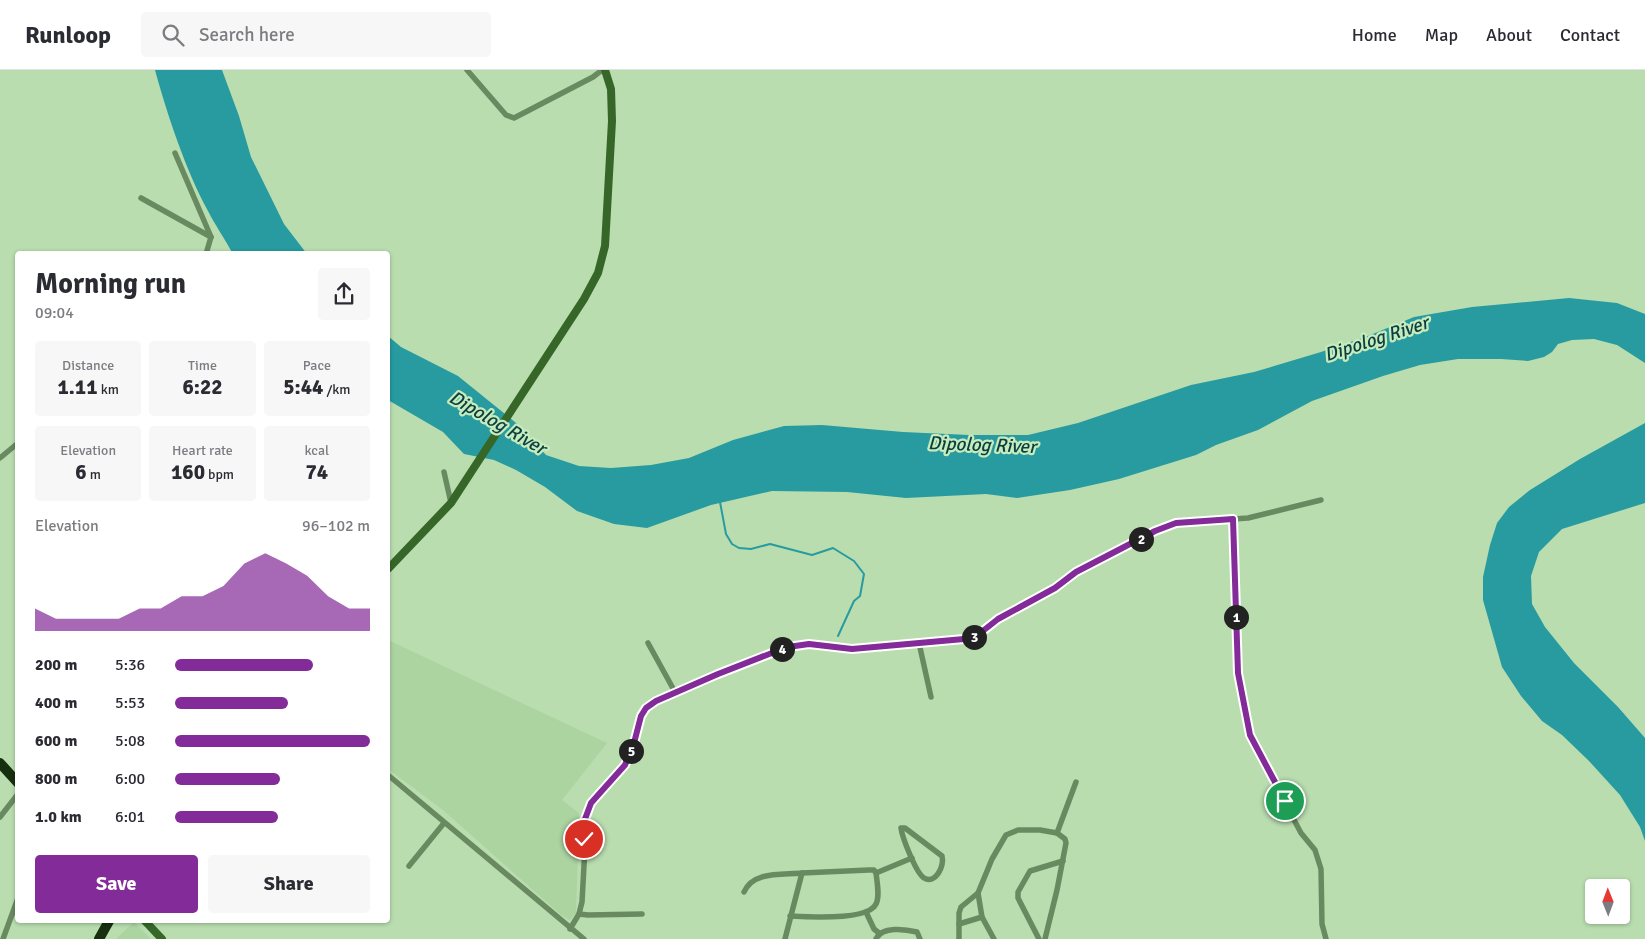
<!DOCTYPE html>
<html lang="en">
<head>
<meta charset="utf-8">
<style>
	:root { --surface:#fff; --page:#f7f7f7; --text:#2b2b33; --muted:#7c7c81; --line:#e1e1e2; --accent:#832b98 }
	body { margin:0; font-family:Signika,sans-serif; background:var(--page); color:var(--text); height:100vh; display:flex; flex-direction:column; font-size:19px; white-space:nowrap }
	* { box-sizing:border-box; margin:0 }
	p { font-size:16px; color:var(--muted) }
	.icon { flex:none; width:28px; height:28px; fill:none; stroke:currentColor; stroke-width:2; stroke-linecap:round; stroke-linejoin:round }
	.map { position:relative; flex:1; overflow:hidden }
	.sheet { position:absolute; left:15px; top:181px; width:375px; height:672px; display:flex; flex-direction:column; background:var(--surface); border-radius:5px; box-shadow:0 1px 4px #0004 }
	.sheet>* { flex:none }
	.needle { width:32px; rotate:359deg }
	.tools { position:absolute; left:1585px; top:809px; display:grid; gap:10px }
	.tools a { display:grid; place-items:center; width:45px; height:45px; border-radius:5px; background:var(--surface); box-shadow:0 1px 4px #0004; font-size:25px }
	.pin { position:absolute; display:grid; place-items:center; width:42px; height:42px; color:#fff; margin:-21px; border:2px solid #fff; border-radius:50%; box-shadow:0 1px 5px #0007 }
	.km { position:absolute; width:25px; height:25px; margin:-12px; border-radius:50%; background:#222; color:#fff; font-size:14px; line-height:25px; text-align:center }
	.round { display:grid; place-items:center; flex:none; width:52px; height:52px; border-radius:5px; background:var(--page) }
	.summary { display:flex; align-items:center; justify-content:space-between; height:85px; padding:0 20px }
	h1 { font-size:28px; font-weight:700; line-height:38px }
	.stats { display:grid; grid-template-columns:repeat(3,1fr); gap:8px; height:85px; padding:5px 20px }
	.stats div { display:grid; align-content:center; border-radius:5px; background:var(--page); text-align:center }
	.stats b { font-size:21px; font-weight:700 }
	.stats small { font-size:14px; font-weight:400 }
	.stats p { font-size:14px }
	.chart { height:140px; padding:10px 20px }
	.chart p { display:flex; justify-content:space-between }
	.chart svg { width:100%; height:90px; margin-top:5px; fill:var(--accent); opacity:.7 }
	.action { display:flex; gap:10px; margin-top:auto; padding:10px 20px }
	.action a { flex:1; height:58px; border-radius:5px; background:var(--accent); color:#fff; font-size:20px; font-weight:700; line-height:58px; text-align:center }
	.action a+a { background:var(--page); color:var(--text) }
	ul { padding:0 20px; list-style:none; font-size:16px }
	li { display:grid; grid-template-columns:80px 60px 1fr; align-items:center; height:38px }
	li i { height:12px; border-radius:6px; background:var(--accent) }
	header { display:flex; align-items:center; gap:30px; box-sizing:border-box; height:70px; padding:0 25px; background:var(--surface); border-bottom:1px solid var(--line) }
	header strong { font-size:24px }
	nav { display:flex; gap:28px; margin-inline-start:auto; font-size:18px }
	.search { width:350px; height:45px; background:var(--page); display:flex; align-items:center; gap:12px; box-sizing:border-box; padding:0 18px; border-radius:5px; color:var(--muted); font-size:19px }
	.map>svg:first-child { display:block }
	.built { fill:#abd4a1 }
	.water { fill:#279ba0 }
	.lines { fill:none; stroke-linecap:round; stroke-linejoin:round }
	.stream { stroke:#279ba0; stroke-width:2 }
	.street { stroke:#698a61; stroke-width:5.5 }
	.secondary { stroke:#366728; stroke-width:8 }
	.highway { stroke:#162f0f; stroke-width:10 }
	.route-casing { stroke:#fff; stroke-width:10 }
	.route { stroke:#832b98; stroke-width:6 }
	.labels { text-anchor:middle; stroke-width:4.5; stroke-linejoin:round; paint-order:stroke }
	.water-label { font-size:19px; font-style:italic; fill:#0b3e40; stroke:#c6ebbc }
</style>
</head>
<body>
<header>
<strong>Runloop</strong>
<div class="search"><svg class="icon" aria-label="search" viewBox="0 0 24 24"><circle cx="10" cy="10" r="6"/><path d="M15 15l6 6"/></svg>Search here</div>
<nav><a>Home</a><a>Map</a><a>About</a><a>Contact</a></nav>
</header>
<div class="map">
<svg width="1645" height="869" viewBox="0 0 1645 869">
	<rect width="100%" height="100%" fill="#b9ddaf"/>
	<g class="built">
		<path d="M388,570l219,103 -45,57 17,13 -3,100 -6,7 -9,-5 -118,-105 -55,-41z"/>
		<path d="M134,852l17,17h-35z"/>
	</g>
	<g class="water">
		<path d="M155,0h67l17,46 12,41 33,67 23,30h-74c-8,-15 -18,-29 -25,-43 -22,-40 -41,-97 -53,-141z"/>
		<path d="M1569,228l48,5 28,11v49l-28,-18 -23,-6 -22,1 -14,4 -6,8 -8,5 -16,4 -27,-2h-43l-38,6 -37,11 -71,25 -54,29 -42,15 -20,10 -77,24 -49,11 -53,8 -31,-4 -80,4 -59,-6 -75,-1 -61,14 -64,23 -33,-4 -37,-13 -32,-24 -29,-17 -22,-10 -30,-6 -21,-22 -55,-32v-64l13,11 57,29 63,51 25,28 33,11 32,2 40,-3 38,-7 44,-18 51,-14 38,-1 81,7 66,3h59l50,-12 113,-38 63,-13 67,-20 47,-16 46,-19 58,-10z"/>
		<path d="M1645,353v80l-83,26 -23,23 -8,24 1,28 13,23 29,36 44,44 27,31v103l-5,-14 -20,-32 -31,-34 -27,-26 -20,-14 -21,-25 -19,-29 -19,-67v-23l7,-32 7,-22 12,-16 21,-17 50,-31z"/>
	</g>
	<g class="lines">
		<path class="stream" d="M720,432l6,32 6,10 7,4 12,1 19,-5 42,11 21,-7 21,13 10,13 -4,22 -6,5 -16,35"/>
		<g class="street">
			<path d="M467,0l39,45 8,3 79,-41 9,-7"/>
			<path d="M175,83l36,84"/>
			<path d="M141,128l70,39 -5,17"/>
			<path d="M0,388l18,-15"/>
			<path d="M444,402l7,31"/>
			<path d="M1233,449l5,154 11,62 52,98 14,17 6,19 1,55 4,15"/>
			<path d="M648,573l27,49"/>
			<path d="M919,573l12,54"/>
			<path d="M388,705l196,164"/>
			<path d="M0,747l18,-23"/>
			<path d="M901,758h4l37,28c3,10 -7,29 -18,22 -8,-5 -22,-41 -23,-50z"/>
			<path d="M1057,763l19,-51"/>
			<path d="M409,796l35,-43"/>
			<path d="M876,803l36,-15"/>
			<path d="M744,822c9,-21 37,-17 58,-19"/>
			<path d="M978,823l4,24 12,22"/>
			<path d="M866,842l8,17 5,4"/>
			<path d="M579,844l9,1 54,-1"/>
			<path d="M959,854l23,-7"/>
			<path d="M570,859l9,-15 3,-12 5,-91 4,-8 34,-38 9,-22 7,-27 5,-8 10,-7 29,-13 92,-37 18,-6 14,-1 43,5 112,-10 15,-5 19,-15 57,-31 21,-16 79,-41 22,-8 71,-5 73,-18"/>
			<path d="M3,869l15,-41"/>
			<path d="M785,869l17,-66 67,-3h5l2,3c1,9 4,23 0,31 -8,17 -69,13 -86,12"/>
			<path d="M876,869c6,-13 29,-10 41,-7l3,7"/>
			<path d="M959,869v-26l2,-6 17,-14 14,-34 14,-24 12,-5h22l17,3 8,6 1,4 -9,47 -12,49"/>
			<path d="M1039,869l-21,-41v-6l12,-21 33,-10"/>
		</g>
		<g class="secondary">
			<path d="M388,499l63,-66 133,-204 14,-26 7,-27 7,-125 -1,-32 -6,-19"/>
			<path d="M145,851l17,18"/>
		</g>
		<g class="highway">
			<path d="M0,693l18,20"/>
			<path d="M99,869l10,-18"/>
		</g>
	</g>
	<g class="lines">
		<defs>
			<path id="route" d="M584,769l1,-20 6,-16 34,-38 9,-22 7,-27 5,-8 10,-7 62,-27 59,-23 18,-5 14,-2 43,5 112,-10 15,-5 19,-15 57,-31 21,-16 79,-41 21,-8 57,-4 5,154 12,62 35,66"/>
		</defs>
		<use href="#route" class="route-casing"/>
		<use href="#route" class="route"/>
	</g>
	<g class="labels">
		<g class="water-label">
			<text transform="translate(1376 268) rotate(-18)" y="7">Dipolog River</text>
			<text transform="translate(498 352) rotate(30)" y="7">Dipolog River</text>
			<text transform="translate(982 374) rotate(2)" y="7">Dipolog River</text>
		</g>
	</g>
</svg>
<div class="tools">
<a><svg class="needle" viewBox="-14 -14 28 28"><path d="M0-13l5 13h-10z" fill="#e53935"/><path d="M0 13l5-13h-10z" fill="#7c7c81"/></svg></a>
</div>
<div class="pin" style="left:1285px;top:731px;background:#1e9e55"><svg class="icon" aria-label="arrive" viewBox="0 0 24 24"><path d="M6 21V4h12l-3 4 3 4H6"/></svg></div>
<div class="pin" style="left:584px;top:769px;background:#d93025"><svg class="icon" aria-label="check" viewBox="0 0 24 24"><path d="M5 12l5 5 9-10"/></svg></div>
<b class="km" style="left:1236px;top:547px">1</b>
<b class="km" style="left:1141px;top:469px">2</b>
<b class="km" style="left:974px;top:567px">3</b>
<b class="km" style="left:782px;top:579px">4</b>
<b class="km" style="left:631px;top:681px">5</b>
<section class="sheet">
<div class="summary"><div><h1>Morning run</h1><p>09:04</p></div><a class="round"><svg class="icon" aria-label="share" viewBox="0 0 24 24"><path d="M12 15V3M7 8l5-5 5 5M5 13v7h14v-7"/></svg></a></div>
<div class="stats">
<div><p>Distance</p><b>1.11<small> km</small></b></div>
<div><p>Time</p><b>6:22</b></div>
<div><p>Pace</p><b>5:44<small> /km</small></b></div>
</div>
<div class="stats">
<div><p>Elevation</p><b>6<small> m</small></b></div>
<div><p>Heart rate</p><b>160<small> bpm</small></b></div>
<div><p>kcal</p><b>74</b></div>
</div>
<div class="chart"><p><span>Elevation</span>96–102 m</p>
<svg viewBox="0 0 160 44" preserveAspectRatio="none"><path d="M0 44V33L10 38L20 38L30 38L40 38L50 33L60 33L70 27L80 27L90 22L100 11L110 6L120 11L130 17L140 27L150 33L160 33V44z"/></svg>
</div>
<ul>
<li><b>200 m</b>5:36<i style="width:71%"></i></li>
<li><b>400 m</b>5:53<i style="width:58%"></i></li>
<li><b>600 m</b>5:08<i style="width:100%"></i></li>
<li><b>800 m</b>6:00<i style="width:54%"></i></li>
<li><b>1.0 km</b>6:01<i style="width:53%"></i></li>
</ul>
<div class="action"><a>Save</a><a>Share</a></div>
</section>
</div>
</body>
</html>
